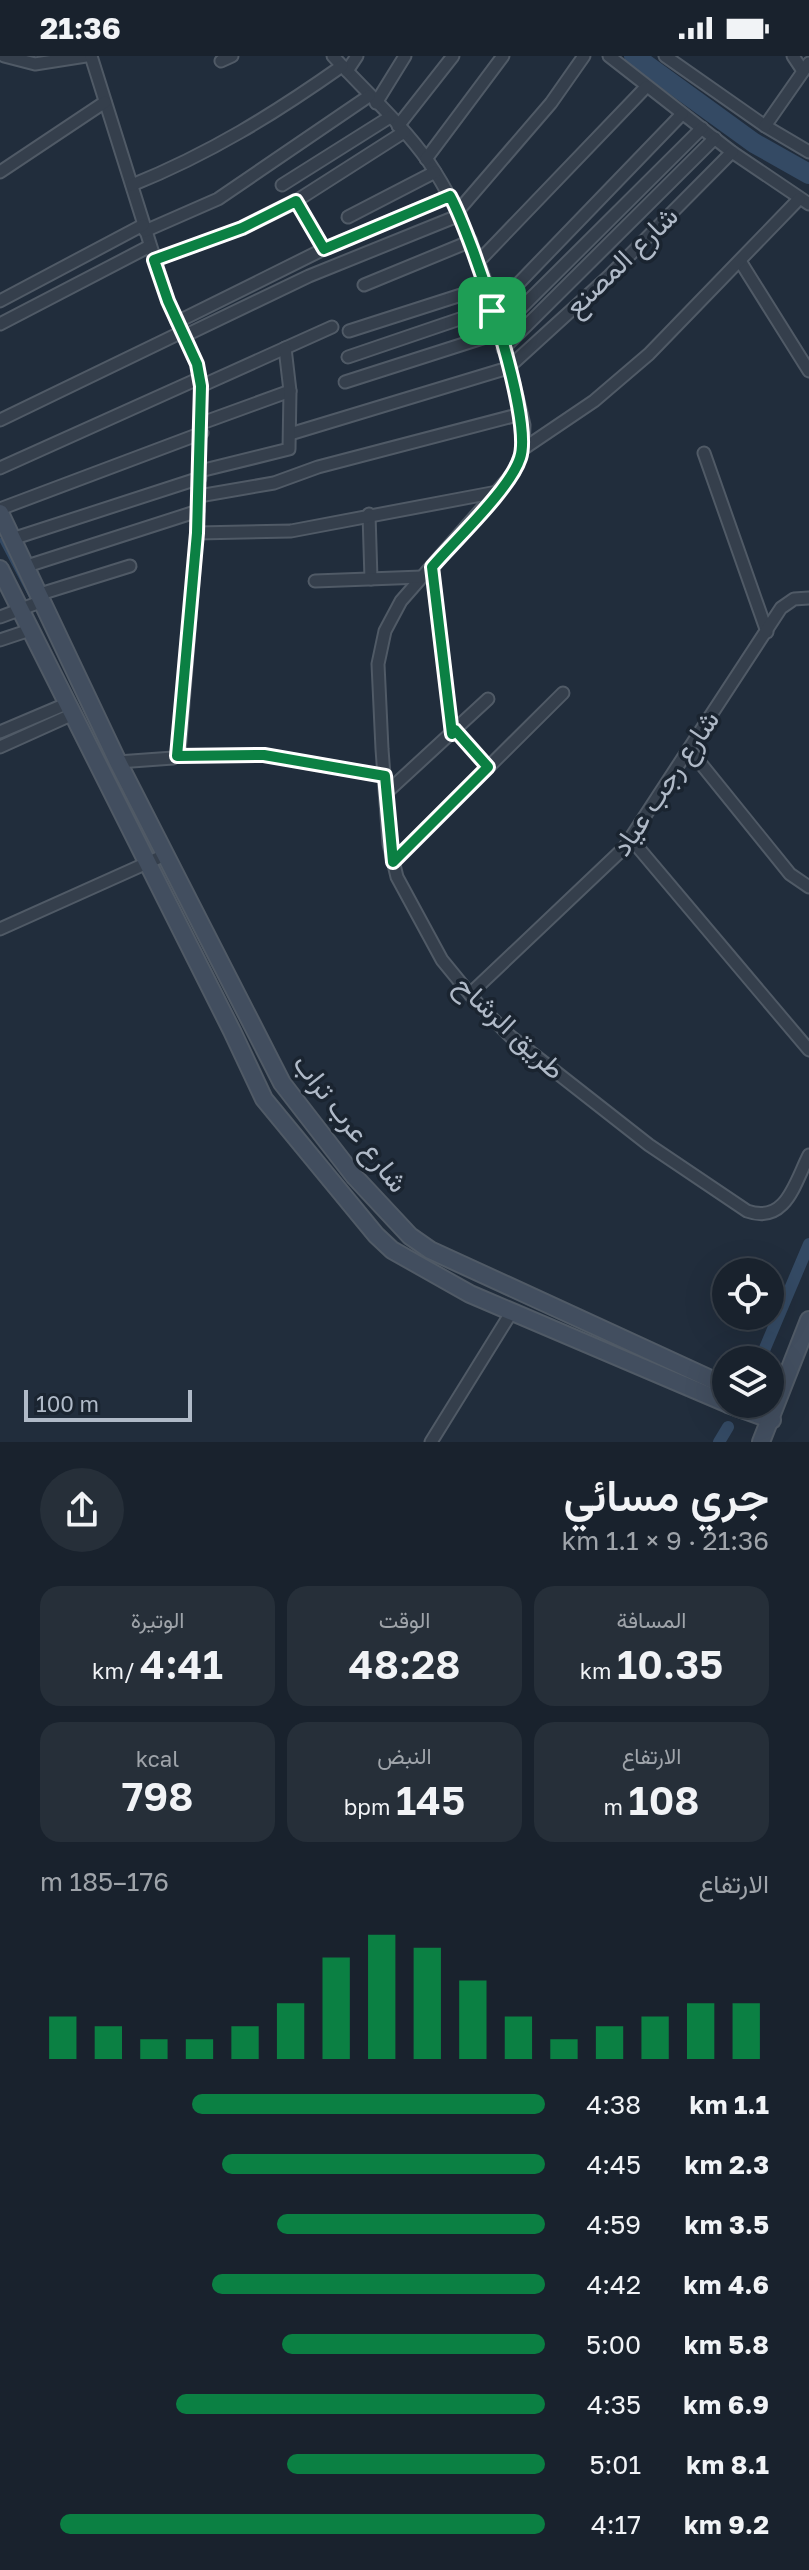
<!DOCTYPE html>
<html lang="ar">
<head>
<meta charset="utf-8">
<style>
	:root { --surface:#19222d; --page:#262f39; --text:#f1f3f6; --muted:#9fa4aa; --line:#373f49; --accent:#0b8043 }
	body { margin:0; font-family:"Golos Text",Vazirmatn,sans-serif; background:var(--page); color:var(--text); direction:rtl; height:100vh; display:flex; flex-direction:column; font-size:30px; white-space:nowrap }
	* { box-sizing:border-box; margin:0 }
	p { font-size:26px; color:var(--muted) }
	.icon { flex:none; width:44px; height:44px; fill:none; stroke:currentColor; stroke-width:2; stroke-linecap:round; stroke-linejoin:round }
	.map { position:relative; height:1386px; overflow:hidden; direction:ltr }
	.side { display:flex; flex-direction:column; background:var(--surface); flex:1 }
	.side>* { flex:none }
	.tools { position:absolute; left:712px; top:1202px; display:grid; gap:16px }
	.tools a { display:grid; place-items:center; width:72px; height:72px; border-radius:50%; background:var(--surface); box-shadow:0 8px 32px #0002,0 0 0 2px var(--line); font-size:40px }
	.scale { position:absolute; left:24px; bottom:20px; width:168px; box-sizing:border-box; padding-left:8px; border:4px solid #b0bac8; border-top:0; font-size:22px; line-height:28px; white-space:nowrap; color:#b0bac8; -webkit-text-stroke:6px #1a2430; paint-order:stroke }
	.pin { position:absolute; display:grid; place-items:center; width:68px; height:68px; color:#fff; margin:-34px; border-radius:16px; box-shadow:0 4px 12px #0006 }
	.round { display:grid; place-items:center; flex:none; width:84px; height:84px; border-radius:42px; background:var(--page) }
	.head { display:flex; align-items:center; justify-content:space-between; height:136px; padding:0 40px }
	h1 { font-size:44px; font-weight:600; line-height:60px }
	.stats { display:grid; grid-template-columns:repeat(3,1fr); gap:12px; height:136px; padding:8px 40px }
	.stats div { display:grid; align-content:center; border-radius:20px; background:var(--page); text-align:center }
	.stats b { font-size:40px; font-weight:600 }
	.stats small { font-size:22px; font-weight:400 }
	.stats p { font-size:22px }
	.chart { height:224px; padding:16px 40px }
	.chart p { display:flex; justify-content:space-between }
	.chart svg { width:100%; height:144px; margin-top:8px; stroke:var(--accent); stroke-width:6 }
	ul { padding:0 40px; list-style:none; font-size:26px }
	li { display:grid; grid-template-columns:128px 96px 1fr; align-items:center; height:60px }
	li i { height:20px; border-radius:10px; background:var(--accent) }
	.status { display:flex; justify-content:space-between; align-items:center; height:56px; padding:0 40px; background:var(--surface); direction:ltr }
	.status svg { height:22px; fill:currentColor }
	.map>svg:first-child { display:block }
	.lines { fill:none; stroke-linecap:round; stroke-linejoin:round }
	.stream { stroke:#344a64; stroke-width:3 }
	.canal { stroke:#344a64; stroke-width:12 }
	.river { stroke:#344a64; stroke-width:20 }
	.street-casing { stroke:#505a66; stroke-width:15 }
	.secondary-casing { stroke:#505a66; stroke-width:20 }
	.street { stroke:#353f4c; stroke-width:11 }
	.secondary { stroke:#424e5f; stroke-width:16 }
	.route-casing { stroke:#fff; stroke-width:16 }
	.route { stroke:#0b8043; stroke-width:10 }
	.labels { text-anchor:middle; stroke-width:7; stroke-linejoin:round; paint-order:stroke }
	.street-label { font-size:28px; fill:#b0bac8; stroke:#1a2430 }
</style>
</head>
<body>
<div class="status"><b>21:36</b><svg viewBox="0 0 49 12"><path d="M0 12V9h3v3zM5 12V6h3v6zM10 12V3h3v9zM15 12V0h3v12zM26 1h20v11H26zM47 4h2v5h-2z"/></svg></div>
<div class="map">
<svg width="809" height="1386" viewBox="0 0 809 1386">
	<rect width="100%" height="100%" fill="#212d3c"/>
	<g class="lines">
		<g class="stream">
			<path d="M0,483l41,78"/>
			<path d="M0,684l41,-18"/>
			<path d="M193,869l31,61"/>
			<path d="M348,1124l57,61"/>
			<path d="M453,1213l99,46"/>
		</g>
		<g class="canal">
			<path d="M760,1304l49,-116"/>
			<path d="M719,1386l9,-15"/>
		</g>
		<path class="river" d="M634,0l120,87 55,31"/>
		<defs>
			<g id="street">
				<path d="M4,0l31,8 51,-8"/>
				<path d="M91,0l77,245 29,63 4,22 -4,147 -18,220 -6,5 -55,4"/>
				<path d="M333,0c31,34 68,67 95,105 53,78 74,174 96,264l-1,24 -9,23 -113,129 -16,30 -7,33 4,85 7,95 8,33 45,83 36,44 32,32 139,109 98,66c39,14 48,-29 62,-56"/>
				<path d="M609,0l123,96 77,52"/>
				<path d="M665,0l100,70 44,26"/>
				<path d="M793,0l10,15"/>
				<path d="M221,5l11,-5"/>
				<path d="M347,15l10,-15"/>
				<path d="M376,47l29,-47"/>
				<path d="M398,70l55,-70"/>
				<path d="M765,70l44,-63"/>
				<path d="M426,103l77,-103"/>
				<path d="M0,116l105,-70"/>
				<path d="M132,129c77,-31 142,-71 210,-119"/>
				<path d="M282,129l108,-68"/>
				<path d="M458,155l93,-108 33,-47"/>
				<path d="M348,161l87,-45"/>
				<path d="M145,175l73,-32 151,-103"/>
				<path d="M324,193l-28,-48 108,-69"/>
				<path d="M154,204l88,-32 54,-27"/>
				<path d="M479,205l167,-174"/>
				<path d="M740,205l69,110"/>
				<path d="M364,229l107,-44"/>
				<path d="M0,245l143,-76"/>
				<path d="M492,255l190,-197"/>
				<path d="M177,266l147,-73 126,-53"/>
				<path d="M0,268l150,-78"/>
				<path d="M349,275l137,-44"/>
				<path d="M498,275l204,-203"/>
				<path d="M184,280l125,-60 151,-61"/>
				<path d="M503,293l212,-211"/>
				<path d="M348,301l144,-49"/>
				<path d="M345,326l153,-49"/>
				<path d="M201,330l131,-59"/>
				<path d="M0,364l182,-88"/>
				<path d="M202,367l88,-32"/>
				<path d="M290,378l218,-66 101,-92 123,-124"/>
				<path d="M523,393l71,-48 55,-47 150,-155"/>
				<path d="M704,397l63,179"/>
				<path d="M0,412l200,-90"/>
				<path d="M200,415l89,-22 1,-58 -5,-43"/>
				<path d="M199,440l75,-13 44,-16 203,-53"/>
				<path d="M0,453l202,-76"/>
				<path d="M369,458l2,65"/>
				<path d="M197,477l94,-2 206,-39"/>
				<path d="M12,483l188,-61"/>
				<path d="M24,511l174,-56"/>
				<path d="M432,511l20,167"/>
				<path d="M315,525l107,-4"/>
				<path d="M37,539l93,-29"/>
				<path d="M0,561l40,-15"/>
				<path d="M0,584l30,-10"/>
				<path d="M455,674l33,37"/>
				<path d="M0,676l66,-28"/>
				<path d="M0,691l71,-32"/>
				<path d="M689,693l101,125 19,13"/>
				<path d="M177,700l87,-1 121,21"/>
				<path d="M386,737l102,-94"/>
				<path d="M631,783l178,211"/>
				<path d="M393,806l170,-169"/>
				<path d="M0,873l167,-75"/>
				<path d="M470,938l154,-146 157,-240 13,-9 15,-1"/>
				<path d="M431,1386l80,-129"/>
			</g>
			<g id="secondary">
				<path d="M0,457l118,249 164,321 72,93 56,60 20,14 285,131 11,11"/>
				<path d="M0,513l232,462 32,68 112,136 16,15 78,44 256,109"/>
				<path d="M728,1348l44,16"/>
				<path d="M761,1386l48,-122"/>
			</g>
		</defs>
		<use href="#street" class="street-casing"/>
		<use href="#secondary" class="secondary-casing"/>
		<use href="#street" class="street"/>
		<use href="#secondary" class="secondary"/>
	</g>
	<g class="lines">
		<defs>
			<path id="route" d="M450,140c22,41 84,222 70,262 -10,31 -65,82 -88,109l20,167 3,-4 33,37 -95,95 -8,-86 -121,-21 -87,1 20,-223 4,-147 -4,-22 -29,-63 -14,-41 88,-32 54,-27 28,48z"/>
		</defs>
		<use href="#route" class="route-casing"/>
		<use href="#route" class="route"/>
	</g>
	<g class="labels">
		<g class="street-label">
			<text transform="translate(621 205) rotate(-44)" y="10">شارع المصنع</text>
			<text transform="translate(665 727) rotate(-56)" y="10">شارع رجب عياد</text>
			<text transform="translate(510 971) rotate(43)" y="10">طريق الرشاح</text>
			<text transform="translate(351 1067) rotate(52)" y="10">شارع عرب تراب</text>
		</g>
	</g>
</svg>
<div class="tools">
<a><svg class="icon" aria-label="locate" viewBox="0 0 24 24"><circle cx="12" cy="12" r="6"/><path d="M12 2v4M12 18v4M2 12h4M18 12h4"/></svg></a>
<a><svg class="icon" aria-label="layers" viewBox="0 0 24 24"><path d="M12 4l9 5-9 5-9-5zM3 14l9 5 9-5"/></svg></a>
</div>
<div class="scale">100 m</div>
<div class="pin" style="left:492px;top:255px;background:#1e9e55"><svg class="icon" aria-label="arrive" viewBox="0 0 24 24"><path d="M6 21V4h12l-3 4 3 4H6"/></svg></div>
</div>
<section class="side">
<div class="head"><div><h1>جري مسائي</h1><p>21:36 · 9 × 1.1 km</p></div><a class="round"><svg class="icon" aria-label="share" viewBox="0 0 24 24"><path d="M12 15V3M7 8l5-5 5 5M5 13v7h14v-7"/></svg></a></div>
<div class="stats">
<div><p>المسافة</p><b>10.35<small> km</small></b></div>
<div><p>الوقت</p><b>48:28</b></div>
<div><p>الوتيرة</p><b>4:41<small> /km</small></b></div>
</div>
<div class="stats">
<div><p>الارتفاع</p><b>108<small> m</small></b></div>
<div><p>النبض</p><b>145<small> bpm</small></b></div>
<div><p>kcal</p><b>798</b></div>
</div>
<div class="chart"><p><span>الارتفاع</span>176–185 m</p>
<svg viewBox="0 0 160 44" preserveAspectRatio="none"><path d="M5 44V31M15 44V34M25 44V38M35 44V38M45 44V34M55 44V27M65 44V13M75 44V6M85 44V10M95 44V20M105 44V31M115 44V38M125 44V34M135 44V31M145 44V27M155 44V27"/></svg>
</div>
<ul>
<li><b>1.1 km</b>4:38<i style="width:70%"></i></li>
<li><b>2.3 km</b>4:45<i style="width:64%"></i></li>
<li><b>3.5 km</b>4:59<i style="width:53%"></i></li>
<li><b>4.6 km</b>4:42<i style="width:66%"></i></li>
<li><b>5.8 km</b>5:00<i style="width:52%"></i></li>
<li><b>6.9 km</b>4:35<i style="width:73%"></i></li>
<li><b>8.1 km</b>5:01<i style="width:51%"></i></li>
<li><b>9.2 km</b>4:17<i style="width:96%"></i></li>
</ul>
</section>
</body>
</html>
